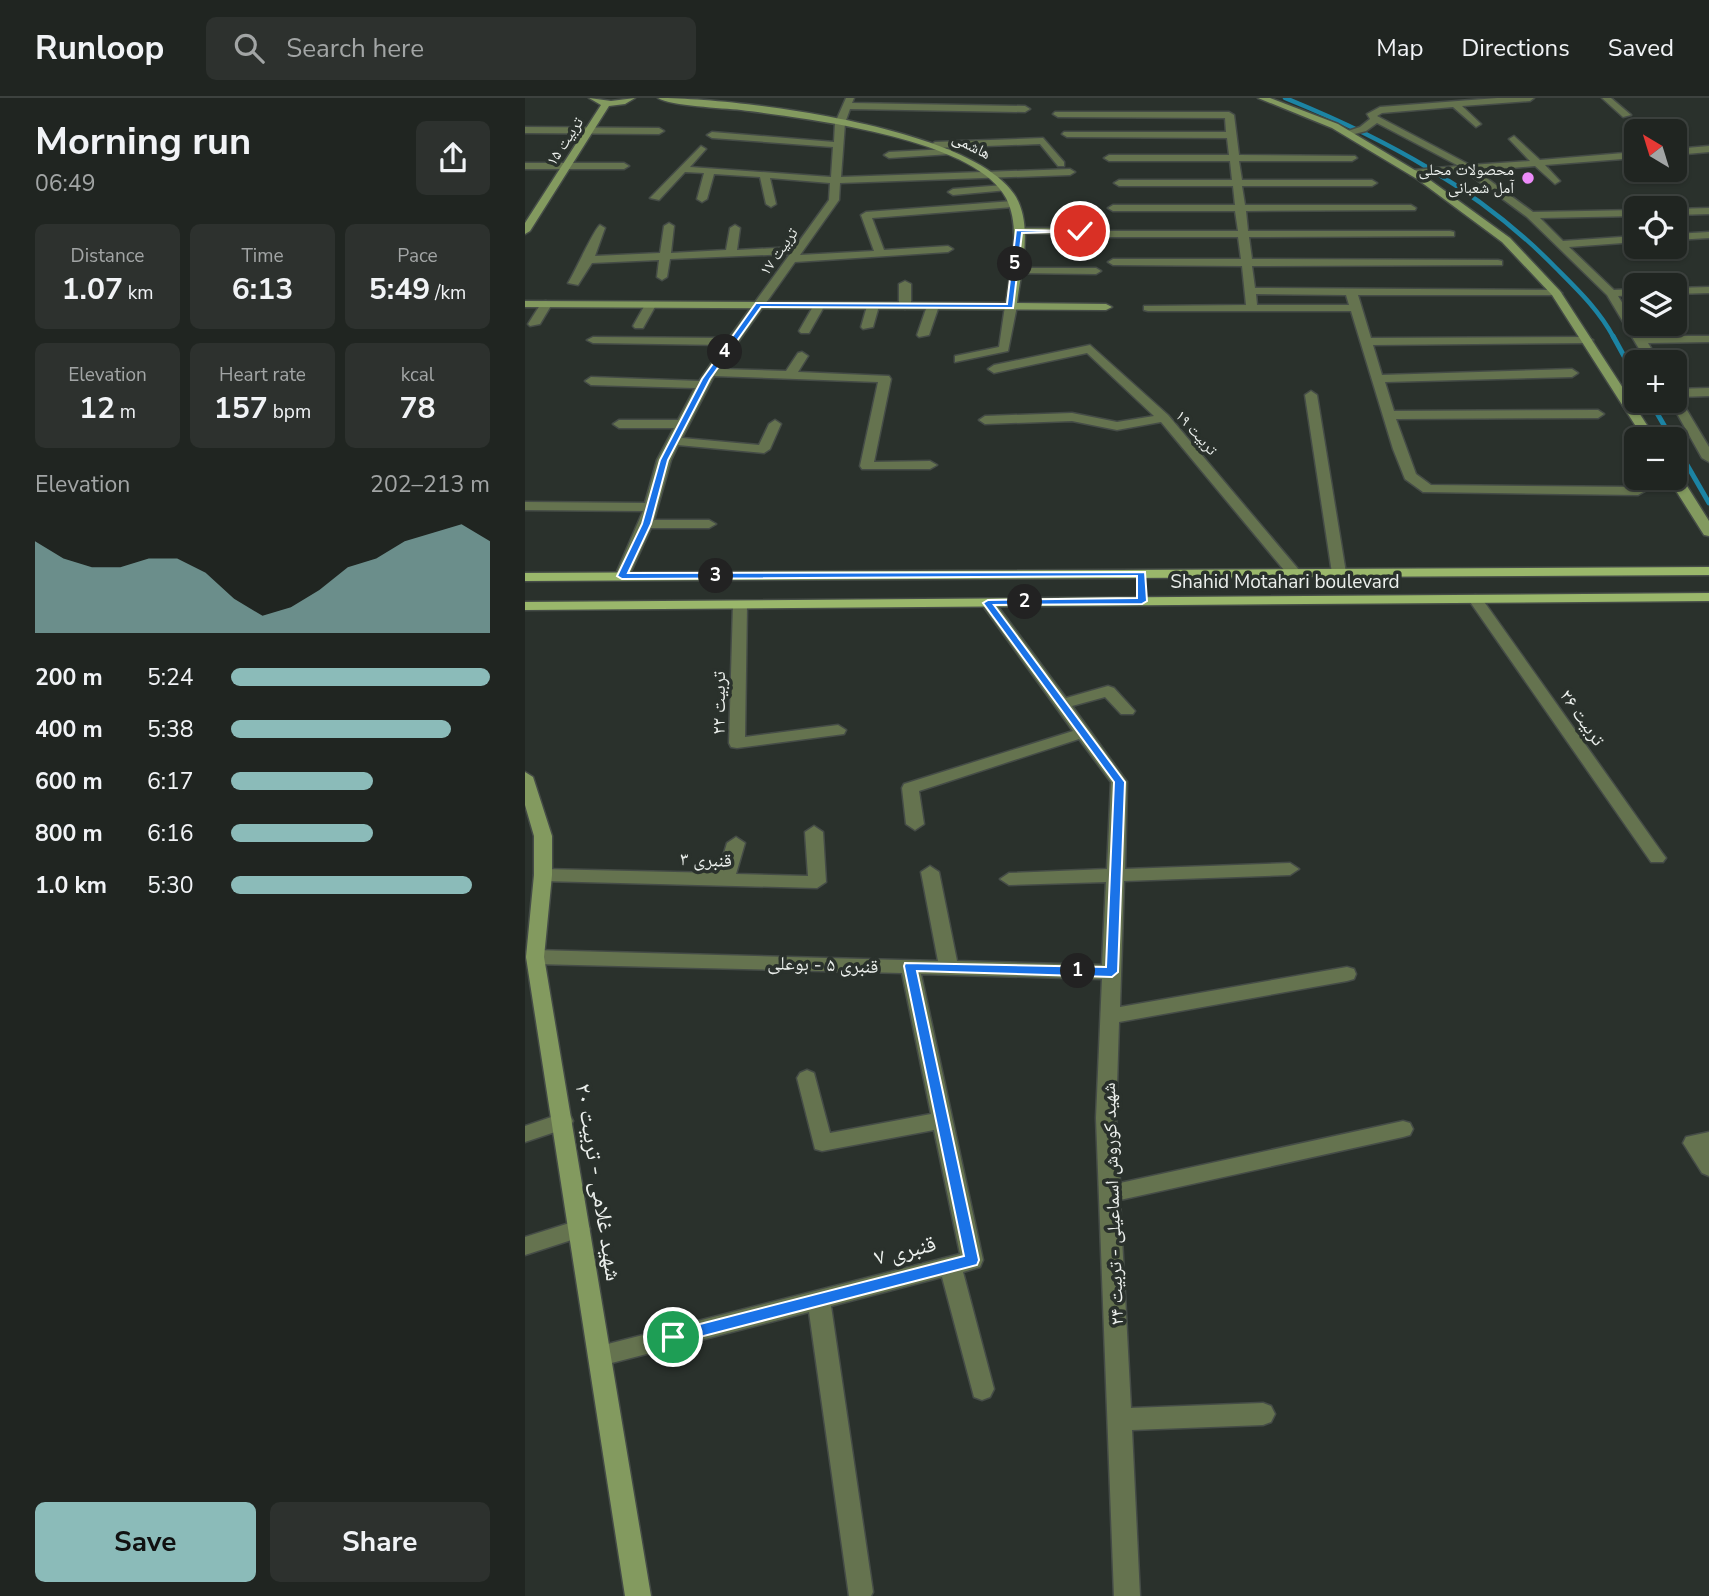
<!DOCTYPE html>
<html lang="en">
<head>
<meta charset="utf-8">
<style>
	:root { --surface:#202521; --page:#2d312e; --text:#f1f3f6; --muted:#a2a5a5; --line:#3d423f; --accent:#8bbbb9 }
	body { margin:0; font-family:"Nunito Sans","Noto Naskh Arabic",sans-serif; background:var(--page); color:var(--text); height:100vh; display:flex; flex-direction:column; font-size:26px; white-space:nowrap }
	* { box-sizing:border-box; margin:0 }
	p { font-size:23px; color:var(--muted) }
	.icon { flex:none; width:38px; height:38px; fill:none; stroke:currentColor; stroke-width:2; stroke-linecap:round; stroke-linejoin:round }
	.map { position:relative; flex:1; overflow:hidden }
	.details { display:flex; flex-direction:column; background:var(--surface); width:525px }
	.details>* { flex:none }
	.needle { width:46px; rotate:322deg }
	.buttons { position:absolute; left:1099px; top:21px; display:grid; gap:14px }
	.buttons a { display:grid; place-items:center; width:63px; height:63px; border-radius:10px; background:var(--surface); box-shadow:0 2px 5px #0004,0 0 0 2px var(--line); font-size:35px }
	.pin { position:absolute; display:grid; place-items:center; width:60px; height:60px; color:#fff; margin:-30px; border:4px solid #fff; border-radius:50%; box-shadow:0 2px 7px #0007 }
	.km { position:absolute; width:35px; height:35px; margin:-18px; border-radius:50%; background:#222; color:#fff; font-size:19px; line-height:35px; text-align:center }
	.round { display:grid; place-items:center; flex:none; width:74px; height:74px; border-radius:10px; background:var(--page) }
	.headline { display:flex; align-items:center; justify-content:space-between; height:119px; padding:0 35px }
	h1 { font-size:38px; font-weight:700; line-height:52px }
	.figures { display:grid; grid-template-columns:repeat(3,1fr); gap:10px; height:119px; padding:7px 35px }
	.figures div { display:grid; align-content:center; border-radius:10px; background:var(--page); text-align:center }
	.figures b { font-size:30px; font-weight:700 }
	.figures small { font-size:19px; font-weight:400 }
	.figures p { font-size:19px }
	.chart { height:196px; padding:14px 35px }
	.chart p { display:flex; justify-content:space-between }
	.chart svg { width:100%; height:126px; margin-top:7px; fill:var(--accent); opacity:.7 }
	.button { display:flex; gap:14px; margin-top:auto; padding:14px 35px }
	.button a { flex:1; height:80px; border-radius:10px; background:var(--accent); color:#111; font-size:28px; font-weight:700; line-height:80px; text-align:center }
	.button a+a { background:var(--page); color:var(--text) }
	ul { padding:0 35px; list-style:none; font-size:23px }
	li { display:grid; grid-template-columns:112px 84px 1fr; align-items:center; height:52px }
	li i { height:18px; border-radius:9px; background:var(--accent) }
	header { display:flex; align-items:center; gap:42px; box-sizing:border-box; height:98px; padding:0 35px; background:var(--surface); border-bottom:2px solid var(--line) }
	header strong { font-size:33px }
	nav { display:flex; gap:38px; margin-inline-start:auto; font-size:24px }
	.search { width:490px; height:63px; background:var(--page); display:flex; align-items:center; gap:18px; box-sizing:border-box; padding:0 24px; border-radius:10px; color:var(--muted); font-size:26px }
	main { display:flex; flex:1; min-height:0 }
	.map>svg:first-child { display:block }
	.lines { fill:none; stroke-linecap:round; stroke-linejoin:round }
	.stream-far1 { stroke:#1c84a4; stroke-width:4.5 }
	.stream { stroke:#1c84a4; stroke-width:5 }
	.street-casing { stroke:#454c47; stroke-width:3 }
	.secondary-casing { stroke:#454c47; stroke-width:3 }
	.primary-casing { stroke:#454c47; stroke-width:3 }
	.street { fill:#65734f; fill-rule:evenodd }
	.secondary { fill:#839a5f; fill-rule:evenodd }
	.primary { fill:#9ab76b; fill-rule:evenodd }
	.route { fill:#1a73e8; stroke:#fff; stroke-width:2 }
	.poi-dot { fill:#ed8cf9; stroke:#2a312c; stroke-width:2.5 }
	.labels { text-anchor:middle; stroke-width:7; stroke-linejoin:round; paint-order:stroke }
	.far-street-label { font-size:16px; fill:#ebefec; stroke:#2a312c }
	.far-poi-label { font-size:16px; fill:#ebefec; stroke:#2a312c; text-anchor:end }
	.street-label { font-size:19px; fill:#ebefec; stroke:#2a312c }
	.near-street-label { font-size:23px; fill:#ebefec; stroke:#2a312c }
</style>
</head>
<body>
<header>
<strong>Runloop</strong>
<div class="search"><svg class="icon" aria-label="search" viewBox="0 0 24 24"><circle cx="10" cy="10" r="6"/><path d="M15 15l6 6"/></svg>Search here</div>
<nav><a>Map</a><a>Directions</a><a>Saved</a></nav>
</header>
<main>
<section class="details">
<div class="headline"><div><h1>Morning run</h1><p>06:49</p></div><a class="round"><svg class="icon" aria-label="share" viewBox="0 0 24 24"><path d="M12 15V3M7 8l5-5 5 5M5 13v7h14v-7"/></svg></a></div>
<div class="figures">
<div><p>Distance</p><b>1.07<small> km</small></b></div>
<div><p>Time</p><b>6:13</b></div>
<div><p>Pace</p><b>5:49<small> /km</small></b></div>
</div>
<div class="figures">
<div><p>Elevation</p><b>12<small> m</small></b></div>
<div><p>Heart rate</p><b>157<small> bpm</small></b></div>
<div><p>kcal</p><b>78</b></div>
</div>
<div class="chart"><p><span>Elevation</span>202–213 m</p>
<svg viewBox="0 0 160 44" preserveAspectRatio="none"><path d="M0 44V12L10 18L20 21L30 21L40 18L50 18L60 23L70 32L80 38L90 35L100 29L110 21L120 18L130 12L140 9L150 6L160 12V44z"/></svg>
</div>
<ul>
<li><b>200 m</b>5:24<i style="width:100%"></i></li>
<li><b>400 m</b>5:38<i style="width:85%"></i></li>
<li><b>600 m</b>6:17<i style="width:55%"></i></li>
<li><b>800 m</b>6:16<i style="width:55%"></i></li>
<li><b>1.0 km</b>5:30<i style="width:93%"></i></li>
</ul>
<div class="button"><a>Save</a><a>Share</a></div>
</section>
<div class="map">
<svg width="1184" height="1498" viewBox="0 0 1184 1498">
	<rect width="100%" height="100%" fill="#2a312c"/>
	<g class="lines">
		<path class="stream-far1" d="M760,0c101,41 194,91 271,170 22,22 43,42 58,70"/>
		<g class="stream">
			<path d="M1088,238l23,42"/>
			<path d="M1125,303l22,38"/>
			<path d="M1150,346l34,59"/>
		</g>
		<defs>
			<g id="street">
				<path d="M321,0h8l-2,5 173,3 5,3 -5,3 -175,-3 -5,14 -4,54 229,-8 5,3 -5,3 -230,8 -1,17 -39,55 74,-4 -13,-36 5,-3 147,-11 5,3 -5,3 -141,11 12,32 64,-4 5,3 -5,3 -153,10 -76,107 67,2 12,-18 4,-1 6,4 -10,16 91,4 2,3 -17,83 56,-1 7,4 -7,4h-68l-2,-3 18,-84 -164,-6 -32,62 77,7 10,-21 6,-4 6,4 -11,25 -6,4 -86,-8 -7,15 -17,60h55l7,4 -7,4h-58l-22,48 -7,4 -5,-1 -2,-3 28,-65 -118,-1v-8l120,1 12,-43 17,-32h-55l-6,-4 6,-4h59l17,-32 -104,-3 -6,-4 6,-4 108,4 25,-36 -131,-2 -6,-3 6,-3 136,1 61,-84 -120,5 -3,18 -5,3 -5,-3 2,-17 -67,3 -14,22 -10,-2c7,-11 26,-54 32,-58l5,3 -10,28 65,-3 4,-27 5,-3 5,3 -3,27 55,-3 4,-22 5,-3 5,3 -3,22 58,-3 34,-47 1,-17 -60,-5 6,26 -5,3 -5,-3 -6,-27 -46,-3 -7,25 -5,3 -5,-3 7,-26 -19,-1 -26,28 -9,-2 51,-52 5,3 -16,18 141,10 2,-30 -121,-9 -5,-3 5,-3 122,10 1,-19z"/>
				<path d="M972,0h37l-4,3 -68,5 19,18 -5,3 -23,-20 -71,6 -5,3 93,49 60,-4 -21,-22 5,-3 26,24 96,-8v6l-91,7 15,16 -5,3 -20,-18 -58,5 56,41 103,-2v6l-96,2 23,23 73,-5v6l-67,5 45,43 22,-1v6l-18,1 25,40h66v6l-61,1 11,19h-12l-40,-67 -80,-78 -61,-45 -56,3v-4l3,-1 46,-4 -82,-43 -11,8 -19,5 -5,-3 18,-6 10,-8 -3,-5 13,-7z"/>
				<path d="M1077,0h9l20,17 -8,2z"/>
				<path d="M530,14h174l5,3 5,40 116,1 2,2 -5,3h-113l3,19h130l5,3 -5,3h-130l3,19h166l5,3 -1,2 -169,1 2,20h202l4,1v4l-205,1 3,22 246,1 4,1v4l-250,1 3,22 301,2 6,3 -2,2h-202l13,43 216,-1 6,3 -6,3 -214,2 9,30 190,-6 6,4 -6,4 -187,5 9,29 204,-1 6,4 -6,4 -202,1 20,55 15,11 207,2 7,4 -7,4 -215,-3 -18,-13 -12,-30 -42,-138h-203l-4,-1v-4l102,-1 -4,-39 -129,-1 -5,-3 5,-3h128l-3,-22h-133l-5,-3 5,-3h133l-3,-20h-122l-5,-3 5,-3h122l-2,-19h-114l-5,-3 5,-3h113l-2,-19h-121l-5,-3 5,-3h120l-2,-17 -160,-1 -5,-3 2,-2h162l-1,-14 -167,-1 -5,-3zM731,196l90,1 3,10h-92z"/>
				<path d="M0,29l134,1 5,3 -5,3 -134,-1z"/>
				<path d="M1100,31h6l5,4v8l-11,-8z"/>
				<path d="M518,40l21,24v4h-6l-18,-22 -105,4 -5,-3 5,-3z"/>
				<path d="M1184,48v6l-34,3v-6z"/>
				<path d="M423,51l3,1v4l-62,4 -5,-3 5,-3z"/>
				<path d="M0,65h99l5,3 -5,3h-99z"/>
				<path d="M479,87l5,3 -1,2 -55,5 -5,-3 5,-3z"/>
				<path d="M1184,110v6l-34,1v-6z"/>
				<path d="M493,130h62l5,3 -5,3 -66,-1v-4z"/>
				<path d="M1184,134v6l-34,2v-6z"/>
				<path d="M489,170h82l5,3 -5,3 -86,-1 -1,-2z"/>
				<path d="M380,183l6,3v22l-6,3 -6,-3v-22z"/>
				<path d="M1184,189v6l-34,1v-6z"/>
				<path d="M21,203l6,3 -12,20 -10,2 -2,-2 14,-22z"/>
				<path d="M121,205l10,2 -13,23h-8l-2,-2z"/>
				<path d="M290,205l10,2 -16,28h-8l-2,-2z"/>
				<path d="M348,205l6,3 -6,21 -10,2 -2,-2 6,-21z"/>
				<path d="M408,205l6,3 -10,29 -10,2 -2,-2 10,-29z"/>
				<path d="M486,205l6,3 -9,45 -53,11v-6l44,-9 6,-41z"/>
				<path d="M565,247l78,70 131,155 2,3 -2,3h-10l-128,-154 -44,8 -45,-9 -87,3 -6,-4 6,-4 87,-3 45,9 37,-6 -67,-63 -93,20 -6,-4 6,-4z"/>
				<path d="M1184,290v8l-30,1 30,50v15l-7,-4 -32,-57h5v-12z"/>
				<path d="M786,293l6,4 29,178 -7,4 -7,-4 -27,-178z"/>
				<path d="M950,497l5,1 183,258 3,4 -3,4h-12l-183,-263z"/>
				<path d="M463,501l5,1 73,98 42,-12 6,2 21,23 -2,3h-12l-16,-17 -33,9 55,76 -2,87 165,-6 9,6 -9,6 -166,6 -4,126 227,-40 7,2 2,5 -2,5 -7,2 -228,41 -3,96 4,65 283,-62 7,2 3,6 -3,6 -7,2 -283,63 11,208 132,-5 8,3 4,8 -4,8 -8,3 -131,5 8,166h-26l-18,-478 6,-139 -181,-5 62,286 -3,7 -17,5 31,117 -4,8 -8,3 -8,-3 -32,-120 -111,29 42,286 -2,4h-22l-40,-284 -209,54 -8,-3 -4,-7 4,-7 8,-3 360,-92 -26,-124 -112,21 -7,-2 -18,-71 3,-5 7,-3 7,3 16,60 101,-19 -29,-141 -367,-9 -7,-2 -2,-5 2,-5 7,-2 403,11 -17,-89 9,-6 9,6 18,89 145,4 4,-83 -97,3 -9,-6 9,-6 98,-4 4,-87 -32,-43 -160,52 5,33 -9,6 -9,-6 -4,-36 2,-4 169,-53 -92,-128z"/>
				<path d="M215,503l7,4 -2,132 93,-12 8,5 -2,4 -107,14 -6,-1 -2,-4 4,-138z"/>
				<path d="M289,728l9,6 3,50 -9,6 -274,-7 -9,-6 9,-6 175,4 9,-30 9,-6 9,6 -9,31 72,2 -3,-44z"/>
				<path d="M38,1015l7,2 3,6 -3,6 -45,15v-16z"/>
				<path d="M1184,1034v44l-7,-3 -19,-30 3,-6z"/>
				<path d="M54,1122l8,3 3,6 -3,6 -62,20v-18z"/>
			</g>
			<g id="secondary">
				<path d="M64,0l22,3 24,-3 -10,6 -16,2 -79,125 -5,3v-11l76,-118z"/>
				<path d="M133,0c79,0 310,28 356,96 20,29 7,76 3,109l89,1 6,3 -6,3 -581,-3v-6l481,2c4,-32 16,-74 0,-105 -31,-60 -202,-80 -265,-88 -19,-2 -70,-4 -83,-12z"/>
				<path d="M733,0h12l68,26 85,51 87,63 50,53 96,148h-12l-92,-144 -50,-53 -85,-63 -85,-51z"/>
				<path d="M1150,376l5,1 29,46v15l-5,-1 -36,-57h7z"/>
				<path d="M0,674l8,5 19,59v39l-8,82 107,639h-26l-99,-639 8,-82v-39l-9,-31z"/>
			</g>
			<g id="primary">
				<path d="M1184,469v8l-1184,6v-8z"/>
				<path d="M1184,495v8l-1184,9v-8z"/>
			</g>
		</defs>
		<use href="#street" class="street-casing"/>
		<use href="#secondary" class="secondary-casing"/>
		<use href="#primary" class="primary-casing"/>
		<use href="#street" class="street"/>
		<use href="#secondary" class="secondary"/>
		<use href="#primary" class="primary"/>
	</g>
	<path class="route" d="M491,132l68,1 -62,2 -9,75 -252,-1 -51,72 -42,81 -17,64 -23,49 517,-1 2,29 -5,3 -148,1 131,177 -7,190 -6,5 -195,-6 62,289 -2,5 -304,79 -7,-7 7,-6 291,-75 -60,-290 1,-3 201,4 8,-185 -131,-179 5,-3 149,-2v-22l-515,3 -5,-3 25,-52 18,-64 42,-81 54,-76 251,1z"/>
	<circle class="poi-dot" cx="1003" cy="80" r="7"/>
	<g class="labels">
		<g class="far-street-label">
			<text transform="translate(39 43) rotate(-57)" y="6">تربیت ۱۵</text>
			<text transform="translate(447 47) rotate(27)" y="6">هاشمی</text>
			<text transform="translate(253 153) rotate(-55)" y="6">تربیت ۱۷</text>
			<text transform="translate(672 334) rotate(48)" y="6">تربیت ۱۹</text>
		</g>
		<g class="far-poi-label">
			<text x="989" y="77">محصولات محلی<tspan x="989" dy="18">آمل شعبانی</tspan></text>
		</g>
		<g class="street-label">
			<text x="760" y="490">Shahid Motahari boulevard</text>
			<text transform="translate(193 605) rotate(-90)" y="7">تربیت ۲۲</text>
			<text transform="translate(1058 619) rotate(55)" y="7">تربیت ۲۶</text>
			<text transform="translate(181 761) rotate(2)" y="7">قنبری ۳</text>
			<text transform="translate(298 866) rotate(2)" y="7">قنبری ۵ - بوعلی</text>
			<text transform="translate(587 1106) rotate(-92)" y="7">شهید کوروش اسماعیلی - تربیت ۲۴</text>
		</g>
		<g class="near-street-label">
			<text transform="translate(74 1084) rotate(81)" y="8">شهید غلامی - تربیت ۲۰</text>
			<text transform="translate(380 1152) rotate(-14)" y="8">قنبری ۷</text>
		</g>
	</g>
</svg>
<div class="buttons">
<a><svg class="needle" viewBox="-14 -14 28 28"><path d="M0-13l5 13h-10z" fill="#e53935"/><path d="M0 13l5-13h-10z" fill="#a2a5a5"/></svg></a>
<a><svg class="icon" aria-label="locate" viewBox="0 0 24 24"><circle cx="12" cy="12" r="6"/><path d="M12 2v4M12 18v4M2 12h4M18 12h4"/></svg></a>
<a><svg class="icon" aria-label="layers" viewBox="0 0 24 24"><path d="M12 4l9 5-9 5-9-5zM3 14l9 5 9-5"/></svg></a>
<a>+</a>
<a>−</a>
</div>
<div class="pin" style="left:148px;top:1239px;background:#1e9e55"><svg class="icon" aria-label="arrive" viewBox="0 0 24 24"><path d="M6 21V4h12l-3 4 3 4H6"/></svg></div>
<div class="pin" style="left:555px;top:133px;background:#d93025"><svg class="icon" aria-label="check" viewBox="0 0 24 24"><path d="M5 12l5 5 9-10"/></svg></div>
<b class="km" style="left:553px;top:873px">1</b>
<b class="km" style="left:500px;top:504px">2</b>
<b class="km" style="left:191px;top:478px">3</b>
<b class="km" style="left:200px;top:254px">4</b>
<b class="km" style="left:490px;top:166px">5</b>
</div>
</main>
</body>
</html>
